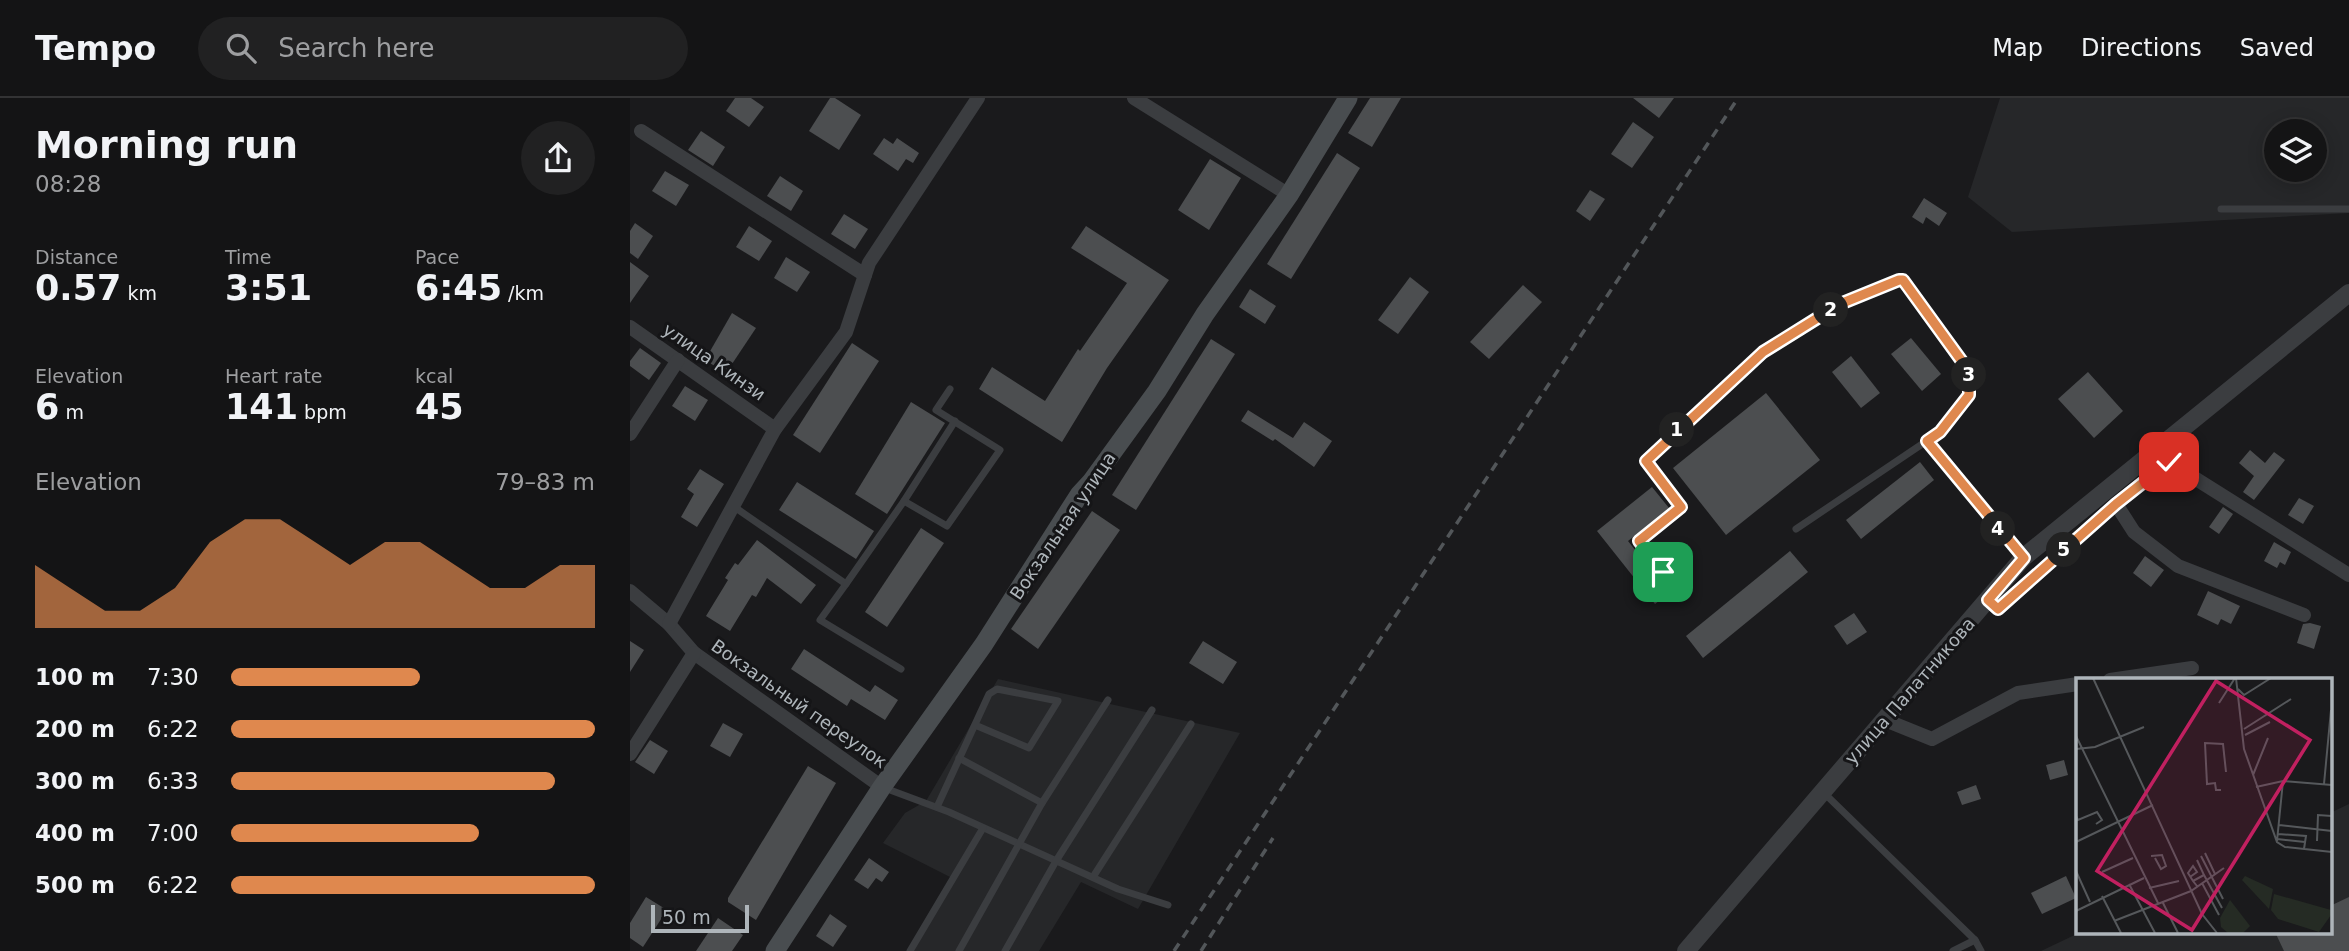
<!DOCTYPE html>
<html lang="en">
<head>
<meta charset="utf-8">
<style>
	:root { --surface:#141415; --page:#212122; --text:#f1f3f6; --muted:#9d9ea0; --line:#333334; --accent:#df884e }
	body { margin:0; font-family:"DejaVu Sans",sans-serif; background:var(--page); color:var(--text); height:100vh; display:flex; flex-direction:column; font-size:26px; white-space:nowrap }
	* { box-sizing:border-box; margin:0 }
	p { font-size:23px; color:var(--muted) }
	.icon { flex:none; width:38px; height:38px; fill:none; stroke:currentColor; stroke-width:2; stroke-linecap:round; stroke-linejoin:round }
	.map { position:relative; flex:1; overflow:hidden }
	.panel { display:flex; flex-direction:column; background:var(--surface); width:630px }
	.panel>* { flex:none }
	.controls { position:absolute; left:1634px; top:21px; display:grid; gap:14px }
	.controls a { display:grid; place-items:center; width:63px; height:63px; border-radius:50%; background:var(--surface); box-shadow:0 4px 18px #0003,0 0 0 2px var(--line); font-size:35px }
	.scale { position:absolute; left:21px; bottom:18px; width:98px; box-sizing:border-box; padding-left:7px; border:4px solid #aeb5ba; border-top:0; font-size:19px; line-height:24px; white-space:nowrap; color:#aeb5ba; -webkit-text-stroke:5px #151517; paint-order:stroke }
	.pin { position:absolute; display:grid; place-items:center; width:60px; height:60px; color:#fff; margin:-30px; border-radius:14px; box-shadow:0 4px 10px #0006 }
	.km { position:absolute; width:35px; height:35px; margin:-18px; border-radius:50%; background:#222; color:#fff; font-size:19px; line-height:35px; text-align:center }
	.round { display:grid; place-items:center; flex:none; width:74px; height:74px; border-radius:37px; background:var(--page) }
	.head { display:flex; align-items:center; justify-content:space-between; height:119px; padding:0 35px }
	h1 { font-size:38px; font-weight:800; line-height:52px }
	.stats { display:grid; grid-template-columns:repeat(3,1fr); gap:10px; height:119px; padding:7px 35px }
	.stats div { display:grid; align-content:center }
	.stats b { font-size:35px; font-weight:800 }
	.stats small { font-size:19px; font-weight:400 }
	.stats p { font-size:19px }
	.chart { height:196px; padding:14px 35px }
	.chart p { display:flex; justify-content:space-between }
	.chart svg { width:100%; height:126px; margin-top:7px; fill:var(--accent); opacity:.7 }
	ul { padding:0 35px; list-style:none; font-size:23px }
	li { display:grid; grid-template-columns:112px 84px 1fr; align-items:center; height:52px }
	li i { height:18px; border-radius:9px; background:var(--accent) }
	header { display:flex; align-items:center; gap:42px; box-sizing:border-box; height:98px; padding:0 35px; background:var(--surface); border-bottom:2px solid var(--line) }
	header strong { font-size:33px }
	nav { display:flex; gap:38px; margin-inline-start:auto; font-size:24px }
	.search { width:490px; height:63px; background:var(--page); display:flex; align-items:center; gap:18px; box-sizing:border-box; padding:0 24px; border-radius:38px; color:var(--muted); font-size:26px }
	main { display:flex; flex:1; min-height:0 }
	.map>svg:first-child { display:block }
	.built { fill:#262729; fill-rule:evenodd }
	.building { fill:#4c4e50 }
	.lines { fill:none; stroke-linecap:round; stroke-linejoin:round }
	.service { stroke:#3b3d40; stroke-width:7 }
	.minor { stroke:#3b3d40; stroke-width:14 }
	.tertiary { stroke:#3b3d40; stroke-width:18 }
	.secondary { stroke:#494d50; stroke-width:19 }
	.rail { stroke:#525659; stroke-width:3.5; stroke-dasharray:9 7; stroke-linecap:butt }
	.route-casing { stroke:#fff; stroke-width:14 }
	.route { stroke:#df884e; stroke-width:9 }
	.labels { text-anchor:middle; stroke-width:6; stroke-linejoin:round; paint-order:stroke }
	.street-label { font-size:18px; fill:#aeb5ba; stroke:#151517 }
	.inset-road { fill:none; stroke:#55585b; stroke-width:2 }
	.view { fill:#c12060; fill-opacity:0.15; stroke:#c12060; stroke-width:3.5 }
	.inset-edge { fill:none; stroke:#aeb5ba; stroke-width:3.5 }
</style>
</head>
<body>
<header>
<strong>Tempo</strong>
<div class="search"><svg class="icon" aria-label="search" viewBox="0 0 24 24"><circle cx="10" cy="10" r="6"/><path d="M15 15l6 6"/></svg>Search here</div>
<nav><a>Map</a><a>Directions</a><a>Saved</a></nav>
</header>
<main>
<section class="panel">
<div class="head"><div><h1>Morning run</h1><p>08:28</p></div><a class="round"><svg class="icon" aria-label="share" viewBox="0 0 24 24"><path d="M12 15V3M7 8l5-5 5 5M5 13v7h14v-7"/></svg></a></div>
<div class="stats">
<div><p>Distance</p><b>0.57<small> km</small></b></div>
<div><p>Time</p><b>3:51</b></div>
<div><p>Pace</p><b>6:45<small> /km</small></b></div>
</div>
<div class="stats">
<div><p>Elevation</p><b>6<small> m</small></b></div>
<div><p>Heart rate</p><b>141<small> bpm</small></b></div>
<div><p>kcal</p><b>45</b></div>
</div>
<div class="chart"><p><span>Elevation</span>79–83 m</p>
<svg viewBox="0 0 160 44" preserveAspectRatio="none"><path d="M0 44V22L10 30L20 38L30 38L40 30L50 14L60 6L70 6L80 14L90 22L100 14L110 14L120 22L130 30L140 30L150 22L160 22V44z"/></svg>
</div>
<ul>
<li><b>100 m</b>7:30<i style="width:52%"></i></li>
<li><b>200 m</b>6:22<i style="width:100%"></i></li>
<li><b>300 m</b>6:33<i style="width:89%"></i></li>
<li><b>400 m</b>7:00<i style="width:68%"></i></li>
<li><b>500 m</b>6:22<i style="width:100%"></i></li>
</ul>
</section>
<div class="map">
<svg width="1719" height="853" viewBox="0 0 1719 853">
	<rect width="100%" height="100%" fill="#1a1a1c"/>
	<g class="built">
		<path d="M1370,0h349v115l-337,19 -44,-35zM1647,33h38v39h-38z"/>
		<path d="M368,581l242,54 -102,176 -57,-27 -42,69h-129l42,-73 -69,-35 22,-30 21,-12z"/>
		<path d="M1719,706v147h-308l40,-19h249v-119z"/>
	</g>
	<g class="building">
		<path d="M105,0h16l13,9 -15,20 -23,-16z"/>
		<path d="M200,0h5l26,17 -22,35 -30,-19z"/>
		<path d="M740,0h31l-29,49 -24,-14z"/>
		<path d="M1003,0h41l-15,20z"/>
		<path d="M1003,24l21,15 -22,31 -21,-14z"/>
		<path d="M71,33l24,16 -12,19 -25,-16z"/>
		<path d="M254,40l9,6 4,-6 22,15 -6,10 -7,-4 -8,12 -25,-17z"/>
		<path d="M707,55l23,15 -69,111 -24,-15z"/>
		<path d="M580,61l31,19 -32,52 -31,-20z"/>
		<path d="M35,73l24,14 -13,21 -24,-15z"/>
		<path d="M150,78l23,15 -12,20 -24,-15z"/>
		<path d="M960,92l15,9 -15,22 -14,-10z"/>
		<path d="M1294,100l23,15 -8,13 -13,-9 -3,7 -11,-7z"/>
		<path d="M214,116l24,15 -13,20 -24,-15z"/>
		<path d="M5,125l18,13 -15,23 -8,-6v-22z"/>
		<path d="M119,128l23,15 -13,20 -23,-14z"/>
		<path d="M456,128l83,54 -62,88 -45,74 -83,-53 13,-22 53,34 33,-52 2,2 47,-68 -56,-35z"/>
		<path d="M156,159l24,15 -13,20 -23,-14z"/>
		<path d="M0,164l19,14 -19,27z"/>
		<path d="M780,179l19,15 -31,42 -20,-14z"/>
		<path d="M893,187l19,17 -53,57 -19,-17z"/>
		<path d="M620,191l26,17 -11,18 -26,-17z"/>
		<path d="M102,215l24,15 -30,45 -21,-13z"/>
		<path d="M1281,240l30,36 -19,17 -31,-37z"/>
		<path d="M581,241l24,15 -99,156 -24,-15z"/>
		<path d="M222,245l27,18 -59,92 -27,-18z"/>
		<path d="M10,250l21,15 -12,17 -19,-14v-5z"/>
		<path d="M1221,258l29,37 -19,15 -29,-36z"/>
		<path d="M1458,274l35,39 -29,27 -36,-39z"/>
		<path d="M55,288l23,14 -13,21 -23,-15z"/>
		<path d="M1136,295l54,67 -94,75 -53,-67z"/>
		<path d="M281,304l34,21 -58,91 -32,-20z"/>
		<path d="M618,312l45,28 11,-16 28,19 -18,26 -39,-28 -2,2 -32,-20z"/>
		<path d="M1620,352l15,13 9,-11 11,8 -31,40 -11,-8 11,-16 -15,-13z"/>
		<path d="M1290,364l14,18 -73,59 -15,-19z"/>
		<path d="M70,371l24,15 -27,43 -16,-10 13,-23 -7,-5z"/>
		<path d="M167,384l77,49 -18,28 -77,-49z"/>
		<path d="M1022,389l17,21 -41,33 41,52 -14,11 -58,-73z"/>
		<path d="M1669,400l15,8 -11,18 -15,-9z"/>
		<path d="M1593,409l10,7 -14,20 -10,-7z"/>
		<path d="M462,413l28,19 -82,119 -27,-20z"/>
		<path d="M291,430l23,15 -57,84 -22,-15z"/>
		<path d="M127,442l59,45 -15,19 -34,-26 -11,19 -4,-2 -22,36 -24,-15 22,-36 -3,-2 10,-15 3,2z"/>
		<path d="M1644,444l17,10 -6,13 -5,-3 -3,6 -13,-7z"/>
		<path d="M1160,453l18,21 -105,86 -17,-22z"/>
		<path d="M1515,458l19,14 -13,17 -18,-14z"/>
		<path d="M1578,493l32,15 -9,18 -10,-5 -3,6 -21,-10z"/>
		<path d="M1224,515l13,19 -20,13 -13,-19z"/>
		<path d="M1680,525l11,3 -7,23 -17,-6 6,-19z"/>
		<path d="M0,543l14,9 -14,22z"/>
		<path d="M573,543l34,21 -14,22 -34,-21z"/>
		<path d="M174,551l66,43 5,-7 23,15 -13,20 -34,-21 -4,7 -56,-37z"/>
		<path d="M93,625l20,11 -13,23 -20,-11z"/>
		<path d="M20,642l18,11 -14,23 -19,-12z"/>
		<path d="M1434,662l4,15 -18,5 -4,-15z"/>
		<path d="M178,668l28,17 -80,137 -28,-18v-4z"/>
		<path d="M1346,687l5,14 -19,6 -5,-13z"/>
		<path d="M239,760l20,14 -7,10 -6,-4 -8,11 -14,-9z"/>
		<path d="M1436,778l10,22 -34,16 -11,-21z"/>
		<path d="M16,799l21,13 -24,37 -13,-9v-15z"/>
		<path d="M1719,799v54h-65l-9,-19h55v-26z"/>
		<path d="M200,816l17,12 -14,21 -17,-11z"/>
		<path d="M88,820l25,17 -11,16h-36z"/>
	</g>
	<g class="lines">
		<g class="service">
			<path d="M1591,111h128"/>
			<path d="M320,291l-14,21 64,40 -53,76 -43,-25 51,-80"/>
			<path d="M1297,343l72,89 24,26"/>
			<path d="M103,408l113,78 -26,36 81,49"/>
			<path d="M1033,474l-24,-31 42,-34 -35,-46 117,-109 77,-48 63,-24 66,91v24l-29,37 -144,97"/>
			<path d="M216,486l58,-83"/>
			<path d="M329,660l83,45 66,-103"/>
			<path d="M252,689l67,25 169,77 50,16"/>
			<path d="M1193,694l152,148 6,11"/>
			<path d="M307,709l52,-113 8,-5 61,12 -29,47 -54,-23"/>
			<path d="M463,779l98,-153"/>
			<path d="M280,853l73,-123"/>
			<path d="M329,853l83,-148"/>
			<path d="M375,853l51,-90 96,-151"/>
			<path d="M1323,853l22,-11"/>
		</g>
		<g class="minor">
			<path d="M504,0l155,97"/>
			<path d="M11,33l224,144"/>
			<path d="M0,229l145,102"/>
			<path d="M0,336l48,-74"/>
			<path d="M1486,406l18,28 44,34 126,49"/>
			<path d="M0,493l39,33 25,29 188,134"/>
			<path d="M1358,502l10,9 118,-105 53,-42 180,113"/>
			<path d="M39,526l106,-195 71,-97 23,-69 109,-165"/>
			<path d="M1480,582l82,-12"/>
			<path d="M1255,622l47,19 86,-46 60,-9"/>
			<path d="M0,656l64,-101"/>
		</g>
		<path class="tertiary" d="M1056,853l338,-394 325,-264"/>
		<path class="secondary" d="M145,853l107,-164 102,-143 95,-149 12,-13 66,-91 48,-77 84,-119 59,-97"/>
		<g class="rail">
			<path d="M544,853l564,-853"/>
			<path d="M571,853l72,-113"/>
		</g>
	</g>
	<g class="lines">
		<defs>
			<path id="route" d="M1033,474l-24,-31 42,-34 -35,-46 117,-109 77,-48 59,-24h4l66,91v24l-29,37 -13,9 97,117 -36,42 10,9 118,-105 53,-42"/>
		</defs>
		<use href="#route" class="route-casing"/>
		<use href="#route" class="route"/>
	</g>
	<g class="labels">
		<g class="street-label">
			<text transform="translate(84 264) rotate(35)" y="6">улица Кинзи</text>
			<text transform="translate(433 428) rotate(-56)" y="6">Вокзальная улица</text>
			<text transform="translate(1280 593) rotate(-49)" y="6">улица Палатникова</text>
			<text transform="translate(169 606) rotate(35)" y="6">Вокзальный переулок</text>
		</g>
	</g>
	<g transform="translate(1446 580)">
		<rect width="256" height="256" fill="#1a1a1c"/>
		<path d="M154,222l20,26 -7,7h-15l-7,-6 -1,-9z" fill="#252b24"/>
		<path d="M169,198l28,13 -4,20 -27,-29zM198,216l57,16v5l-12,17 -41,-13 -7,-9z" fill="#252b24"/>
		<path class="inset-road" d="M17,0l109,236 15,19M160,0l8,71 33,93 8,5 47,5M162,11l6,6 27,-17M143,25l16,-25M168,51l47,-30M169,57l25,-13M0,58l82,167M0,71l19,-2 49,-20M177,97l15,-37M248,106l7,-74M180,109l27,-6 49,4M145,112h-5l-1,-7 -8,1 -2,-41 18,1 3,28M0,138l2,4 19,-8 5,8 -6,4M203,147l53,6M202,156l28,2 -2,13M201,161l28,3M201,163l6,-60M241,163l1,-26 14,1M0,164l77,-37M129,175l10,21M75,178l11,-1 4,11 -5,3 -6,-11M125,178l22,43M0,193l14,31M26,194l31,-14M128,197l18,33M114,199l7,-5 -4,-6 -5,7 5,8 4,5M117,203l11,-6 -7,-15M126,205l17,32M53,206l26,49M73,210l30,-7M26,218l19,37M87,225l15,30M0,233l68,-33M38,243l77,-30 33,-23"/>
		<path class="view" d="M140,3l94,59 -118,190 -95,-59z"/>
		<rect width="256" height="256" class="inset-edge"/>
	</g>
</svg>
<div class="controls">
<a><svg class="icon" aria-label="layers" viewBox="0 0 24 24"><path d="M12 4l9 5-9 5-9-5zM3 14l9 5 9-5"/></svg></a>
</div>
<div class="scale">50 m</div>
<div class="pin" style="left:1033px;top:474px;background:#1e9e55"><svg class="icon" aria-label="arrive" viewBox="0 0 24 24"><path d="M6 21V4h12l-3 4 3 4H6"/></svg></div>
<div class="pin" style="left:1539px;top:364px;background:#d93025"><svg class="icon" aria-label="check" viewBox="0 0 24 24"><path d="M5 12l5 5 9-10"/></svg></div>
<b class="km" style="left:1047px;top:332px">1</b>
<b class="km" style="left:1201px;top:212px">2</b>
<b class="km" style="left:1339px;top:277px">3</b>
<b class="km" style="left:1368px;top:431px">4</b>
<b class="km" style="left:1434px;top:452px">5</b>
</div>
</main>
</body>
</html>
